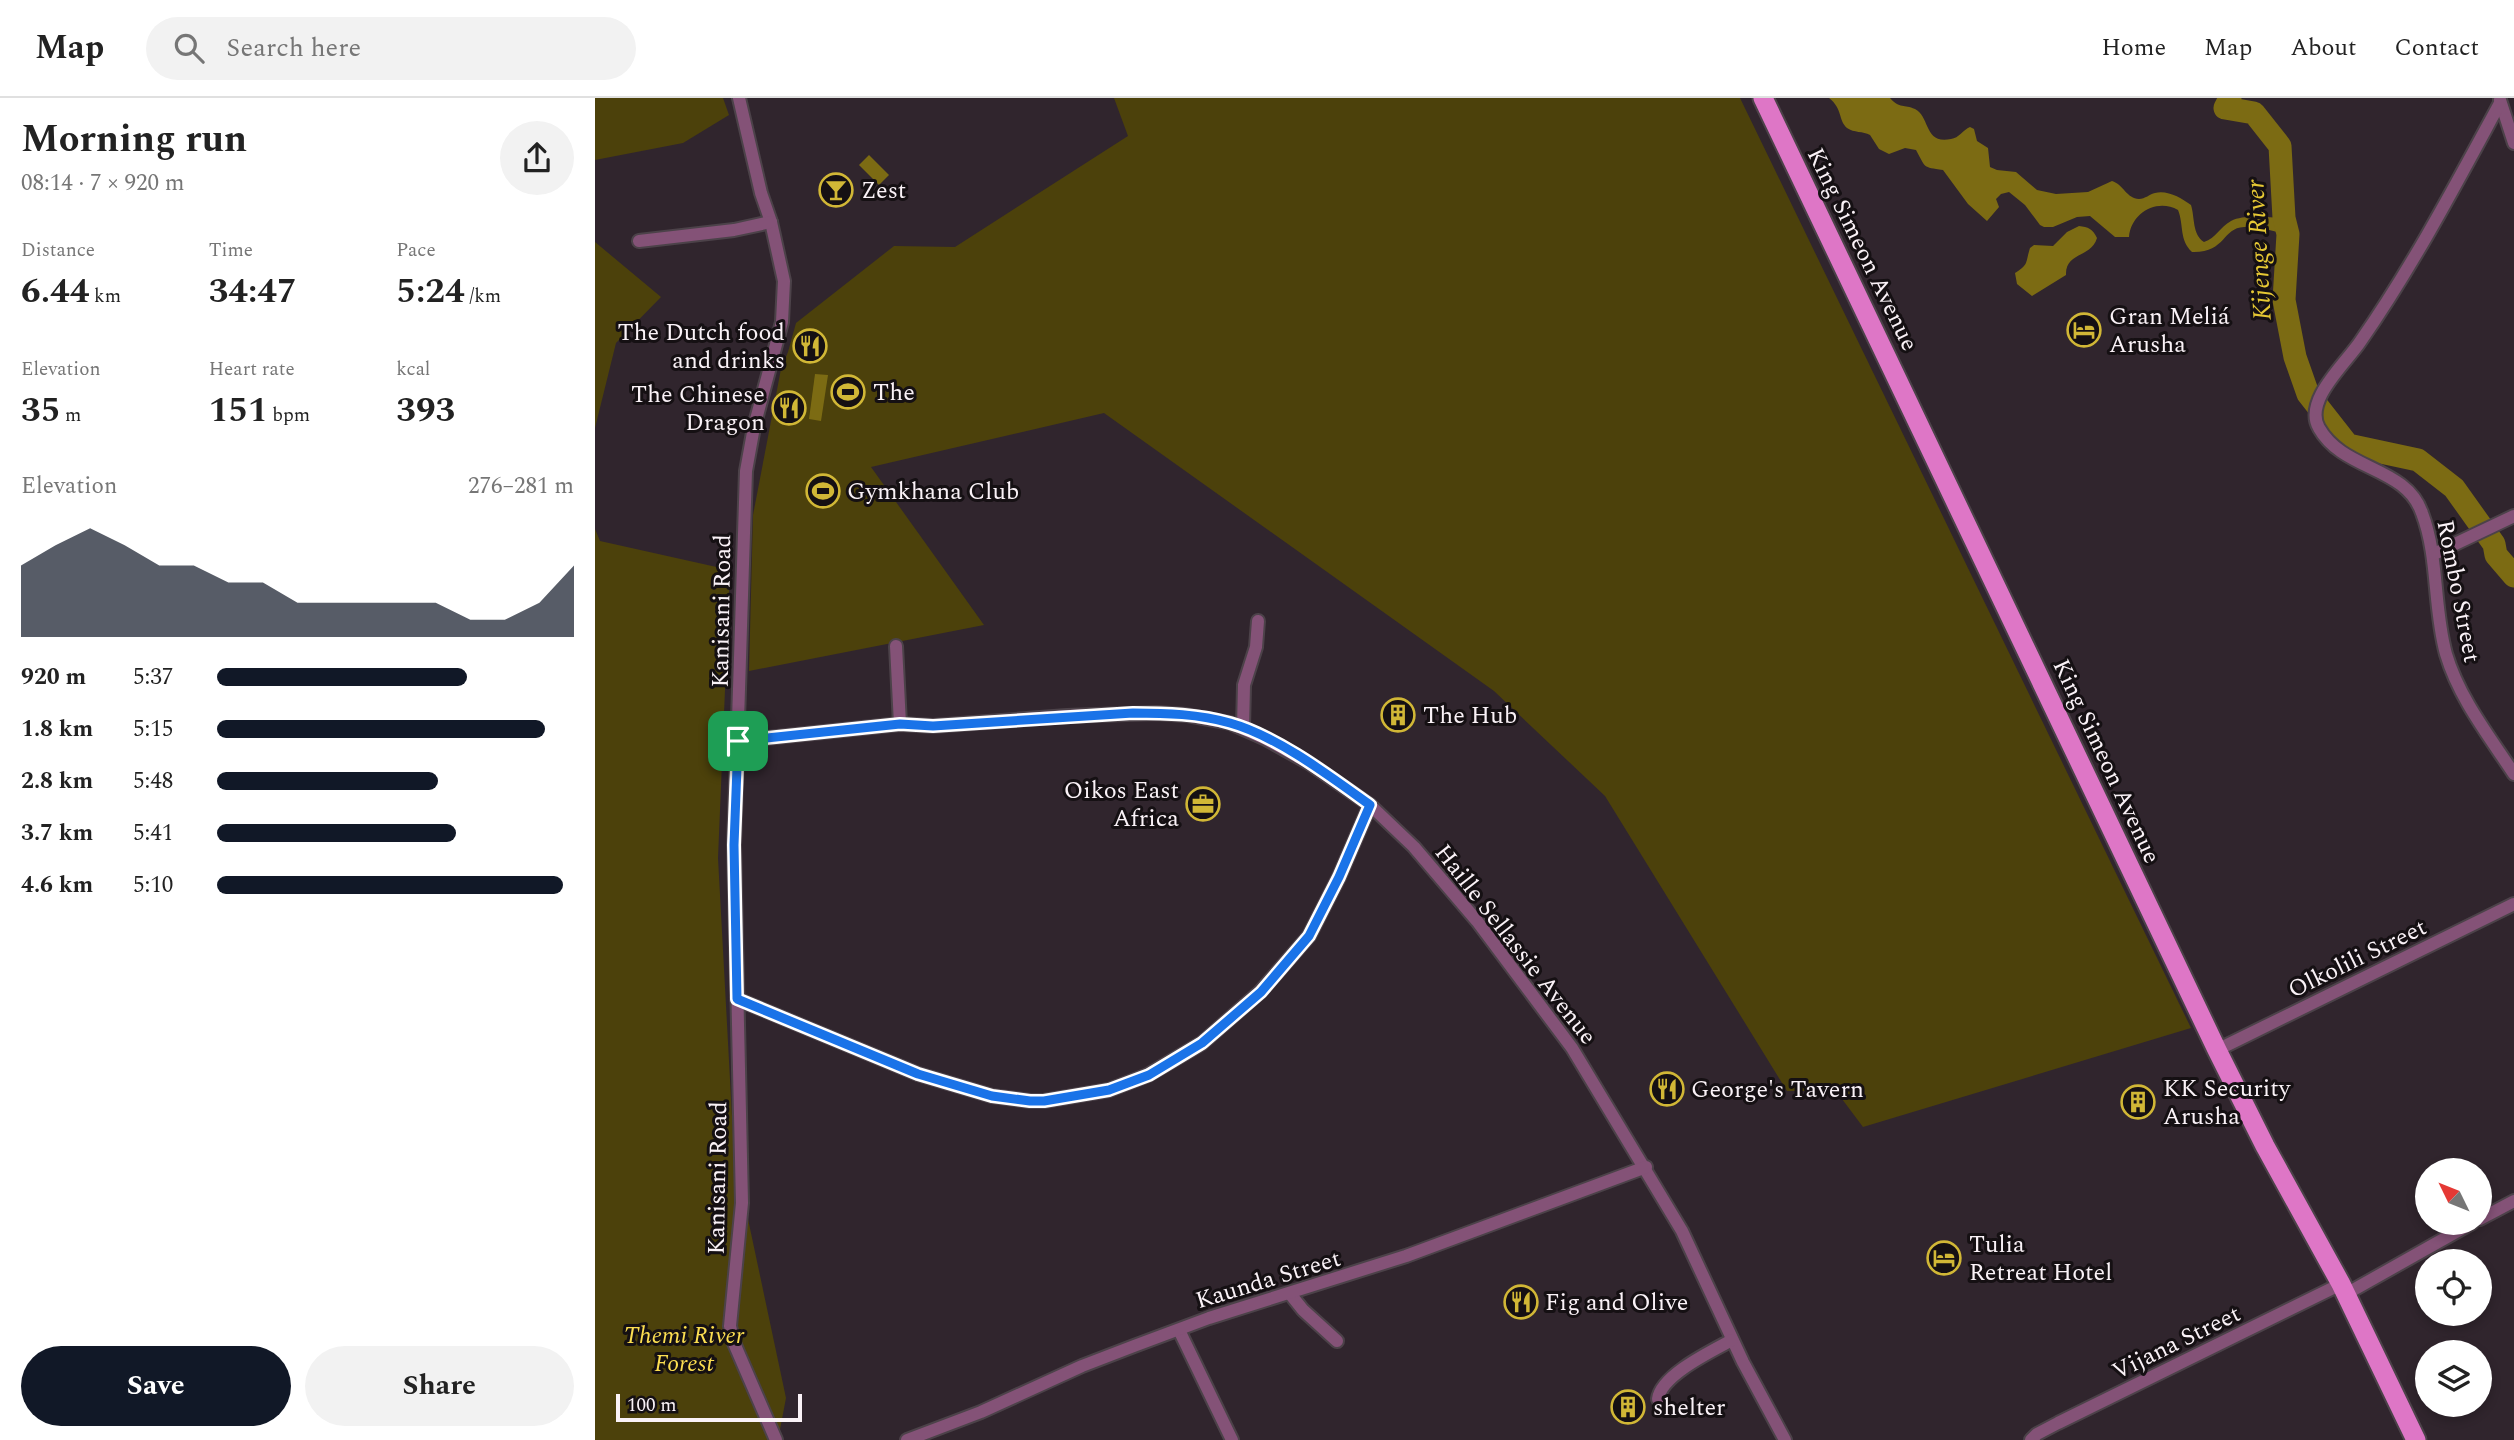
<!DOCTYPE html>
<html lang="en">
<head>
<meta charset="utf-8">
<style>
	:root { --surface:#fff; --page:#f2f2f2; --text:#222; --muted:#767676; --line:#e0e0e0; --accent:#111827 }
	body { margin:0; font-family:Spectral,serif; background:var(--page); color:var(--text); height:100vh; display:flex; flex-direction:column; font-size:26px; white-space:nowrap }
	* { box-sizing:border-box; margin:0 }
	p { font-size:23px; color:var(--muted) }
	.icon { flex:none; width:38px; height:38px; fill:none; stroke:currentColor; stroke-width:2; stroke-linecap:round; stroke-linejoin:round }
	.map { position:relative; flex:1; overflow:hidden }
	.sheet { display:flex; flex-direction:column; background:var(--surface); width:595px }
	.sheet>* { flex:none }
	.needle { width:46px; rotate:313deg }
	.tools { position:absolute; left:1820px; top:1060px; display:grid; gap:14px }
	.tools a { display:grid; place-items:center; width:77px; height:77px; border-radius:50%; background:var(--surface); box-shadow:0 4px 10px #0003; font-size:35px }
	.scale { position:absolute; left:21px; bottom:18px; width:186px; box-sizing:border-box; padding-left:7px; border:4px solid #faf2f7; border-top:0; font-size:19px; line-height:24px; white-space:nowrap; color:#faf2f7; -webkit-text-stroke:5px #151013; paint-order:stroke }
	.pin { position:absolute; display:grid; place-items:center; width:60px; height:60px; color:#fff; margin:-30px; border-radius:14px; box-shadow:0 4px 10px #0006 }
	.round { display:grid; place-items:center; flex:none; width:74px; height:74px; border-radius:37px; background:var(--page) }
	.head { display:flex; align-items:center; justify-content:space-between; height:119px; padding:0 21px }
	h1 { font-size:38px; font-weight:700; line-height:52px }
	.metrics { display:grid; grid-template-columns:repeat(3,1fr); gap:10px; height:119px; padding:7px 21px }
	.metrics div { display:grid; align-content:center }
	.metrics b { font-size:35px; font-weight:700 }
	.metrics small { font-size:19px; font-weight:400 }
	.metrics p { font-size:19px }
	.chart { height:196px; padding:14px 21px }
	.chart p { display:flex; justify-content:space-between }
	.chart svg { width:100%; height:126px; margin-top:7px; fill:var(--accent); opacity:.7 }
	.action { display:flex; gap:14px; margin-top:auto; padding:14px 21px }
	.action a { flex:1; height:80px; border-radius:42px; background:var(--accent); color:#fff; font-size:28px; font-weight:700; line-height:80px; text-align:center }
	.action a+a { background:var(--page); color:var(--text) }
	ul { padding:0 21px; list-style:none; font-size:23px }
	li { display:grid; grid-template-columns:112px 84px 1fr; align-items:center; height:52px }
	li i { height:18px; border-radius:9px; background:var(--accent) }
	header { display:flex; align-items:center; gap:42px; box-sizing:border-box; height:98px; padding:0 35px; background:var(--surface); border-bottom:2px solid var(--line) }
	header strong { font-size:33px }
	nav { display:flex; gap:38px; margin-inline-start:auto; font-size:24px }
	.search { width:490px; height:63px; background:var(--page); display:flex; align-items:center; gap:18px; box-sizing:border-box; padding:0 24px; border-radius:38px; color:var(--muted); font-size:26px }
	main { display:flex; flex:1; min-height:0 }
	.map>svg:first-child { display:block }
	.green { fill:#4c410b }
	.water { fill:#7c6b13 }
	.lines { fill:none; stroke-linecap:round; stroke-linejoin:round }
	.river { stroke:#7c6b13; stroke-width:23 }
	.minor-casing { stroke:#4c4249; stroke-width:16 }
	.primary-casing { stroke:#4c4249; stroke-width:23 }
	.minor { stroke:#845277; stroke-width:12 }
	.primary { stroke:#de76c6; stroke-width:19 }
	.route-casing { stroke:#fff; stroke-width:14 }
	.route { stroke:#1a73e8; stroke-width:9 }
	.labels { text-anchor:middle; stroke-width:6; stroke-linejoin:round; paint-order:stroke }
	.poi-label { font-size:24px; fill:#faf2f7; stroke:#151013; text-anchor:start }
	.street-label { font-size:24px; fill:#faf2f7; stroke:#151013 }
	.park-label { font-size:24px; font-style:italic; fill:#fcde51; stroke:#151013 }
	.water-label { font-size:26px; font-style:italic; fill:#e6c834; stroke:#151013 }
</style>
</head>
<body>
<header>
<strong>Map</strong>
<div class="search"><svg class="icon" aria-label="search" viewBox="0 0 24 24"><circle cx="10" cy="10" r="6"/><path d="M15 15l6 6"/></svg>Search here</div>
<nav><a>Home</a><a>Map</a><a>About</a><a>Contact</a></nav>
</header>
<main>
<section class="sheet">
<div class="head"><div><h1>Morning run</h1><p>08:14 · 7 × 920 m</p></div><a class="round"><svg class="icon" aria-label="share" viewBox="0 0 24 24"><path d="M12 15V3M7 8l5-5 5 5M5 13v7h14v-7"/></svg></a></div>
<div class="metrics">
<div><p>Distance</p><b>6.44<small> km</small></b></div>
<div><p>Time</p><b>34:47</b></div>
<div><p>Pace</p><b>5:24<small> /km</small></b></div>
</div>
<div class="metrics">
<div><p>Elevation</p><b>35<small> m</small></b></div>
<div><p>Heart rate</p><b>151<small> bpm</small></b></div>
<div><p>kcal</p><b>393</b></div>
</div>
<div class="chart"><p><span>Elevation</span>276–281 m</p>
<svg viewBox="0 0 160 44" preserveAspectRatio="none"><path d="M0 44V19L10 12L20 6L30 12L40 19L50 19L60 25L70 25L80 32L90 32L100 32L110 32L120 32L130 38L140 38L150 32L160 19V44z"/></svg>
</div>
<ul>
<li><b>920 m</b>5:37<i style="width:70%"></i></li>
<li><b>1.8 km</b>5:15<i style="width:92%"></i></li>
<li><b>2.8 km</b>5:48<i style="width:62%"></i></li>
<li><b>3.7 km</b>5:41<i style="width:67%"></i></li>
<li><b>4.6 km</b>5:10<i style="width:97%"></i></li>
</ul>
<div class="action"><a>Save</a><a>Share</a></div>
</section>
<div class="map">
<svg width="1919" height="1342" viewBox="0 0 1919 1342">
	<rect width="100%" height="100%" fill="#30252d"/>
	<g class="green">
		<path d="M0,0h128l6,17 -46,28 -88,17z"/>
		<path d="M519,0h626l451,930 -328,99 -27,-36h-49l-182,-295 -111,-105 -390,-278 -233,54 113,158 -235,46 4,-156 28,-146 7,-17 8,-29 98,-77 61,1 173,-111z"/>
		<path d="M0,131v13l66,55 -45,46 -21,85z"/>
		<path d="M0,431l5,12 130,29 -12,288 16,295 52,245 -8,42h-183z"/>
	</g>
	<g class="water">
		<path d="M1234,0h61c10,11 14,6 25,11 15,7 9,36 36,30 8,-1 12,-9 19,-12l4,2 3,12 11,7 2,19 7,3 19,2 21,18 19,4 32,-2 24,-11c11,3 15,18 27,18 6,0 11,-5 16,-6 13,-3 26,5 36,12 4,13 1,29 13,37 12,-4 16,-15 27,-21 14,-7 37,-3 53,-3l4,16c-13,-2 -30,-8 -44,-7 -22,1 -18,26 -52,25 -13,-12 -8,-27 -14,-42 -21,-12 -47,3 -49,27h-14l-25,-21 -13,1 -24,10h-9l-4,-2 -15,-20 -16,-13 -8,2 -5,5 3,8 -12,14 -19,-17 -25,-34c-21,-3 -17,-2 -27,-20l-11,-2 -16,6 -10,-5 -9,-14c-7,-4 -16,-2 -23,-7 -9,-8 -4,-19 -18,-30z"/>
		<path d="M274,57l20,20 -10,10 -20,-20z"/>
		<path d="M1484,128c9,1 14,3 18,12 -6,20 -32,14 -31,37l-34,21 -15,-12 -2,-11c14,-9 10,-9 15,-25l4,-3 19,1 14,-14z"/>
		<path d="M220,276l13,1 -7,46 -12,-2z"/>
	</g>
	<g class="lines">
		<path class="river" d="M1635,0l-5,10 29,5 26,33 4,72 4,16 -4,66 11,57 13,37 40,51 70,15 36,28 40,56 2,11 18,21"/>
		<defs>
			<g id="minor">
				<path d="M144,0l22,95 10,29 13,59 -2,41 -28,105 -8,44 -12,374 8,358 -12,123 4,17 42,97"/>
				<path d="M1905,2l14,43"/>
				<path d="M1905,5c-44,81 -87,163 -140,239 -14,21 -57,59 -41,86 24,43 87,38 103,85 17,45 11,94 24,141 13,44 43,82 68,120"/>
				<path d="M44,143l95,-11 37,-8"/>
				<path d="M1839,456l80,-38"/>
				<path d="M301,548l4,78"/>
				<path d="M648,630l1,-43 12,-38 2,-26"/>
				<path d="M143,643l162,-17 33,2 134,-10 89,-3 30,2 44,8 36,16 43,24 61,42 44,42 63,74 95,127 110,183 61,131 42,78"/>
				<path d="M142,901l181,75 74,22 38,5h14l65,-11 39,-15 54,-32 58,-51 49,-56 30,-59 31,-72"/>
				<path d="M1622,952l297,-146"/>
				<path d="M1885,1121l34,-18"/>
				<path d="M1751,1196l126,-71"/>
				<path d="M696,1197l12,15 34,31"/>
				<path d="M584,1232l53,110"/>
				<path d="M1063,1301c3,-24 54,-48 74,-59"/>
				<path d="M312,1342l74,-28 101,-46 52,-20 75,-28 197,-62 240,-89"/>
				<path d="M1436,1342l6,-6 21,-11 283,-139"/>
			</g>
			<path id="primary" d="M1168,0l454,952 48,96 76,138 75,156"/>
		</defs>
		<use href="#minor" class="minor-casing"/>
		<use href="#primary" class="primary-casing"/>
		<use href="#minor" class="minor"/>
		<use href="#primary" class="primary"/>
	</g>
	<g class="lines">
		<defs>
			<path id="route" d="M538,615c33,0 66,1 97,10 47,13 101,54 140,82l-31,72 -30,59 -48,56 -59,51 -53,32 -40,15 -65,11h-14l-38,-5 -74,-22 -181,-75 -3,-154 4,-104 162,-17 33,2z"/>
		</defs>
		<use href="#route" class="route-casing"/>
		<use href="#route" class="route"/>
	</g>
	<defs>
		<symbol id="bar-ring" viewBox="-11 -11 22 22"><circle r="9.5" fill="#151013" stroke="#d1b736" stroke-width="1.5"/><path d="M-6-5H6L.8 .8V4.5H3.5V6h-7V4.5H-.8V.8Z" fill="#d1b736"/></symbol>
		<symbol id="hotel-ring" viewBox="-11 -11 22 22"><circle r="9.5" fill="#151013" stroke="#d1b736" stroke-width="1.5"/><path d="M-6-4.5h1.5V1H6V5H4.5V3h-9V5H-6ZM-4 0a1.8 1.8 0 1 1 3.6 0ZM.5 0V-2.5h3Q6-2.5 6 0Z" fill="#d1b736"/></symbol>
		<symbol id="restaurant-ring" viewBox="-11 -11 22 22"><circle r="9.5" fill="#151013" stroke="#d1b736" stroke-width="1.5"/><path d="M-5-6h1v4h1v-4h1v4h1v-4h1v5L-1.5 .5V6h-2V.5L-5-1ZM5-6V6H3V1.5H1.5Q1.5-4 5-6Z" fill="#d1b736"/></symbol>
		<symbol id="stadium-ring" viewBox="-11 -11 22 22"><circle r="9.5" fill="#151013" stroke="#d1b736" stroke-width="1.5"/><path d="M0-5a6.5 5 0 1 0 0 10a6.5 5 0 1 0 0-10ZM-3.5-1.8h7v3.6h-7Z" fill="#d1b736"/></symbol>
		<symbol id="building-ring" viewBox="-11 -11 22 22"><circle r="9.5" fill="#151013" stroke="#d1b736" stroke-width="1.5"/><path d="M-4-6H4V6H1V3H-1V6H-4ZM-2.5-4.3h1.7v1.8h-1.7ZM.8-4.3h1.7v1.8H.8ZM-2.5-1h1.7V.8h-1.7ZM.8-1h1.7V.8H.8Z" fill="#d1b736"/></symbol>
		<symbol id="office-ring" viewBox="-11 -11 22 22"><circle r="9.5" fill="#151013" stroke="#d1b736" stroke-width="1.5"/><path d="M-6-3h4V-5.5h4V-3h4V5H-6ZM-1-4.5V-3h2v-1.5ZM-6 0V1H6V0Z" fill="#d1b736"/></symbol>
	</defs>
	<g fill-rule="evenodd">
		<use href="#bar-ring" x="222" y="73" width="38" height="38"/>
		<use href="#hotel-ring" x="1470" y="213" width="38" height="38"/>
		<use href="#restaurant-ring" x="196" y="229" width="38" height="38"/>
		<use href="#stadium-ring" x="234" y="275" width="38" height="38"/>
		<use href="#restaurant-ring" x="175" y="291" width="38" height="38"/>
		<use href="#stadium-ring" x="209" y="374" width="38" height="38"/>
		<use href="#building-ring" x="784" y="598" width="38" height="38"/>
		<use href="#office-ring" x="589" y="687" width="38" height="38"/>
		<use href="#restaurant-ring" x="1053" y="972" width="38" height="38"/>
		<use href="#building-ring" x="1524" y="985" width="38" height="38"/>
		<use href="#hotel-ring" x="1330" y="1141" width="38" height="38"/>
		<use href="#restaurant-ring" x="907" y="1185" width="38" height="38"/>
		<use href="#building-ring" x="1014" y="1290" width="38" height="38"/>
	</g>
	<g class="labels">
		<g class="poi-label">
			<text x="266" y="100">Zest</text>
			<text x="1514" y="226">Gran Meliá<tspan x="1514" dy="28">Arusha</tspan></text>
			<text x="190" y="242" text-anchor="end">The Dutch food<tspan x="190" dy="28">and drinks</tspan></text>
			<text x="278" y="302">The</text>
			<text x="170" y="304" text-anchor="end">The Chinese<tspan x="170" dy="28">Dragon</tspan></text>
			<text x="252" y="401">Gymkhana Club</text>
			<text x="828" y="625">The Hub</text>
			<text x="584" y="700" text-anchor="end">Oikos East<tspan x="584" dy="28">Africa</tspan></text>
			<text x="1568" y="998">KK Security<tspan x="1568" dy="28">Arusha</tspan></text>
			<text x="1096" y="999">George's Tavern</text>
			<text x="1374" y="1154">Tulia<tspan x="1374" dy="28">Retreat Hotel</tspan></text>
			<text x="950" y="1212">Fig and Olive</text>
			<text x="1058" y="1317">shelter</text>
		</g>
		<g class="street-label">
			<text transform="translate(1268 151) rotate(64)" y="8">King Simeon Avenue</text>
			<text transform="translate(1864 493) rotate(79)" y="8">Rombo Street</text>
			<text transform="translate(126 513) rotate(-89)" y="8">Kanisani Road</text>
			<text transform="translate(1512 663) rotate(65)" y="8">King Simeon Avenue</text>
			<text transform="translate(921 846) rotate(52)" y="8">Haille Sellassie Avenue</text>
			<text transform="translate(1762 860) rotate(-26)" y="8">Olkolili Street</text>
			<text transform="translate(122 1080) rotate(-89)" y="8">Kanisani Road</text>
			<text transform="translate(673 1181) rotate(-17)" y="8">Kaunda Street</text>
			<text transform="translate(1581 1244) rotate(-26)" y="8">Vijana Street</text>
		</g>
		<g class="park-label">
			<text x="89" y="1245">Themi River<tspan x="89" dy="28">Forest</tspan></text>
		</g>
		<g class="water-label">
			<text transform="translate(1663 152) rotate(-93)" y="9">Kijenge River</text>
		</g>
	</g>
</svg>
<div class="tools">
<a><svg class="needle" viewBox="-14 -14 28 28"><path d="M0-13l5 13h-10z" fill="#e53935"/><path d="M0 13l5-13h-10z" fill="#767676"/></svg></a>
<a><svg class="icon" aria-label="locate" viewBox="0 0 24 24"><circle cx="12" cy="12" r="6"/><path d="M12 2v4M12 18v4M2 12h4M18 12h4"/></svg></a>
<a><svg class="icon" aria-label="layers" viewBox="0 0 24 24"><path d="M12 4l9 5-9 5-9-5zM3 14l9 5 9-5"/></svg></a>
</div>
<div class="scale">100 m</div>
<div class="pin" style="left:143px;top:643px;background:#1e9e55"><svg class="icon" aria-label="arrive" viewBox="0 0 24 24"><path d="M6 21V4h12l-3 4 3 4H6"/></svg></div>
</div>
</main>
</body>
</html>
